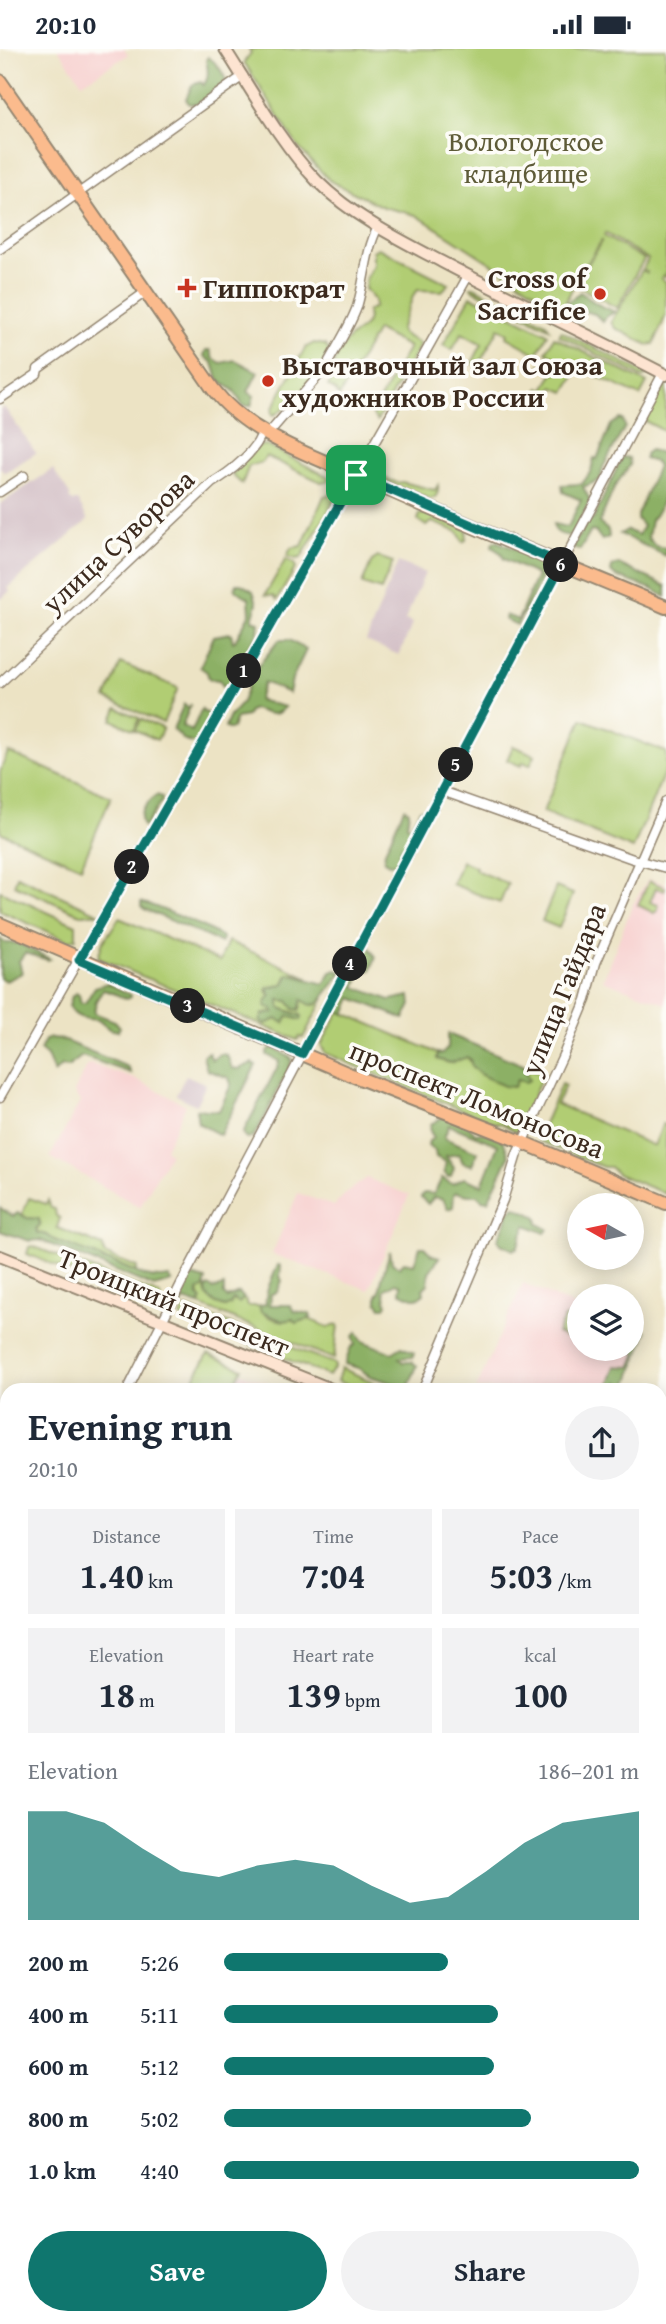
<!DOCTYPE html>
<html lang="en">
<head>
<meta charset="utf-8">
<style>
	:root { --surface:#fff; --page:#f2f2f3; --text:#1f2937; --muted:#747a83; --accent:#0f766e }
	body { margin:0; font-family:"Gentium Book Plus",serif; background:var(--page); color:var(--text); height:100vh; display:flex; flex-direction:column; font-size:26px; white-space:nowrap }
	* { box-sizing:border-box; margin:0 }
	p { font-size:23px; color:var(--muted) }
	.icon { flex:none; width:38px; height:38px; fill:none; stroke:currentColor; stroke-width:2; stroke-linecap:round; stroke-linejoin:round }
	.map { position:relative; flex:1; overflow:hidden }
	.sheet { position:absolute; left:0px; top:1334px; width:667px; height:942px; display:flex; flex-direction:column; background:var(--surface); border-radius:21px 21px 0 0; box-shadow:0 4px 18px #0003 }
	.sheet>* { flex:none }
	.needle { width:46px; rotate:279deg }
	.controls { position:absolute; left:567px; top:1144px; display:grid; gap:14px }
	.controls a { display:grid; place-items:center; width:77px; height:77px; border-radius:50%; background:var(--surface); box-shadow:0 4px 18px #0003; font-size:35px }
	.pin { position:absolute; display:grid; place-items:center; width:60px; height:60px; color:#fff; margin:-30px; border-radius:14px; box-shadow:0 4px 10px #0006 }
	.km { position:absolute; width:35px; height:35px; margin:-18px; border-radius:50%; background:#222; color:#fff; font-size:19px; line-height:35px; text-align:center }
	.round { display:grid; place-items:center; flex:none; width:74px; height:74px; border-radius:37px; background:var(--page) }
	.overview { display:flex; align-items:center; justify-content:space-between; height:119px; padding:0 28px }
	h1 { font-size:38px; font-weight:600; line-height:52px }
	.metrics { display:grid; grid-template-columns:repeat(3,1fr); gap:10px; height:119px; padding:7px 28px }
	.metrics div { display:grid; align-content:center; border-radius:0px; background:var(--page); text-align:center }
	.metrics b { font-size:35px; font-weight:600 }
	.metrics small { font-size:19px; font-weight:400 }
	.metrics p { font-size:19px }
	.chart { height:196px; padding:14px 28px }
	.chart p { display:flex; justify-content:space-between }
	.chart svg { width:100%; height:126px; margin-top:7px; fill:var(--accent); opacity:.7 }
	.cta { display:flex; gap:14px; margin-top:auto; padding:14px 28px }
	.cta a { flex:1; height:80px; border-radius:42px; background:var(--accent); color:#fff; font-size:28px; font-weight:600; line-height:80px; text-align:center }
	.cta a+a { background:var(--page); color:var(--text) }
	ul { padding:0 28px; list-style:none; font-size:23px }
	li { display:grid; grid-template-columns:112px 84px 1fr; align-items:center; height:52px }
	li i { height:18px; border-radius:9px; background:var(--accent) }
	.status { display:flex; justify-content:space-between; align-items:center; height:49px; padding:0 35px; background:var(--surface); direction:ltr }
	.status svg { height:19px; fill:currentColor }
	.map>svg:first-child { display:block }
	.built { fill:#f7d0cf }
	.industrial { fill:#d2bec5 }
	.green { fill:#b1cd73; stroke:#767c48; stroke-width:2 }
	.forest { fill:#8cb065; stroke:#646d42; stroke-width:2 }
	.water { fill:#6dbde8; stroke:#547483; stroke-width:2 }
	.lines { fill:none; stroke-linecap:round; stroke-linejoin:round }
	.street-casing { stroke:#948671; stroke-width:11 }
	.secondary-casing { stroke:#948671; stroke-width:14 }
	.primary-casing { stroke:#948671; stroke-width:16 }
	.street { stroke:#fff; stroke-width:8 }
	.secondary { stroke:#fde4d1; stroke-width:10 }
	.primary { stroke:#fbbb8d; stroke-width:12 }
	.route-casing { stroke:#fff; stroke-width:14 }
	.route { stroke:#0f766e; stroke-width:9 }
	.poi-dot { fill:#c8321e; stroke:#fdfcf7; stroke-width:2.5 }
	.labels { text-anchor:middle; stroke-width:7; stroke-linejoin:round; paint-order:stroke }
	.park-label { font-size:28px; fill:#5e5b38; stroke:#fdfcf7 }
	.poi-label { font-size:28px; font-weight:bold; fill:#3b2a1e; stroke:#fdfcf7; text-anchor:start }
	.street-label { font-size:28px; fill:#3b2a1e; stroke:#fdfcf7 }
</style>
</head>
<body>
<div class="status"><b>20:10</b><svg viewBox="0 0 49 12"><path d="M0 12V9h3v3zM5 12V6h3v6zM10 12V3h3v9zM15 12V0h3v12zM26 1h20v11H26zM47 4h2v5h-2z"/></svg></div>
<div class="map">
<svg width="666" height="2275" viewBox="0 0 666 2275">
	<rect width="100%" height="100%" fill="#fdfcf7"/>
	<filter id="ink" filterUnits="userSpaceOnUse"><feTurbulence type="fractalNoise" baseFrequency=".0143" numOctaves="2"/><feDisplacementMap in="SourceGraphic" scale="14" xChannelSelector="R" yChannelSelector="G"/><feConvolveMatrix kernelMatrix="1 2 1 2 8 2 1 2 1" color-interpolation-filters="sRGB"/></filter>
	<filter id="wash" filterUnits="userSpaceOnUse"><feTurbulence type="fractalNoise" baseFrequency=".00686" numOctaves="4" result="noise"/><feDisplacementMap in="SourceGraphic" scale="28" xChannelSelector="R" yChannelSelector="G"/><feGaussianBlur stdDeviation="1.57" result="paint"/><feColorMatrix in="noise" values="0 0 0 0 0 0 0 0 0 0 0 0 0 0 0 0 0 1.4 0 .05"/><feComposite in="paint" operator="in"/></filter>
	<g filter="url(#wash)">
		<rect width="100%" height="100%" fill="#ece3c4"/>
		<g class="built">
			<path d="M58,0h66l4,6 -46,28z"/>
			<path d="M648,830l18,5v120l-63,-24 29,-74z"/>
			<path d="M91,1015l47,16 48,25 -21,44 5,4 -30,54 -90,-50 30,-55 -6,-10 12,-25z"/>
			<path d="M367,1129l42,17 -40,95 -97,-36 26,-61 36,13 14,-15z"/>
			<path d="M523,1234l56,25v41h53v-18l14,7 -19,42 -12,-5 -7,14h-132z"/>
			<path d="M208,1311l35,14 43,15h-89z"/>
			<path d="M660,1607l6,2v108l-6,-2z"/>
		</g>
		<g class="industrial">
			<path d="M4,358l32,46 -32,20 -4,-6v-57z"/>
			<path d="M53,420l18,27 -2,1 2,4h7l10,19 -80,68 2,3 -10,9v-96z"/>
			<path d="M398,513l27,11 -20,47 8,3 -14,32 -33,-14z"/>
			<path d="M186,1026l20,9 -10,21 -20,-10z"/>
		</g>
		<g class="green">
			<path d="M249,0h417v228l-3,-1 -2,3 5,3v33l-12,29 -6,1 -33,-17 -4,-6 31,-52 6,3 -5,-4 5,-10 -43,-26 -1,3 40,23 -27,49 -41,-23 26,-45 -27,43 -13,26 -146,-94 -33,-8 -53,-26 -32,-34 -54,-85 7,-9z"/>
			<path d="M378,199l71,36 -7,7 -24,-1 -4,4 -14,36c5,9 14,7 20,15l-43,76 -5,-7 37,-67 -32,-17 -38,67 -3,-6 -8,-5 10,-18 -5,-4c4,-7 7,-15 12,-21 9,-13 27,-13 22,-32l8,-4 -1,-7 -9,-11 1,-10 7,-14v-14z"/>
			<path d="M471,238h3l72,36 3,5 -76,-38z"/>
			<path d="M471,247l77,38 -11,20 -30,-17 1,-4 -9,-5 -21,38 -6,-3 10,-19 -20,-11 -10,17 -9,-5z"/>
			<path d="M561,282l84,42 1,3 -4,1 -83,-42z"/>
			<path d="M554,288l93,46 -7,13 -61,-28 -14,24 -12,-5 -11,18 -9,-7 7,-10 4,1 9,-15 -14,-10 18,9 6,-11 -17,-10z"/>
			<path d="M314,294l11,2 4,6c-3,17 -39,56 -55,64l-2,-2 1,-5 32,-60z"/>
			<path d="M663,336l3,1v46l-23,-12z"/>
			<path d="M266,396l65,33 -3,4h-7l-55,-26 -3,6 -14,4 -7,18 -10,-9 23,-29z"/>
			<path d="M373,425l25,9 4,-1 33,8 3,-5c1,7 -1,14 -9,14l-57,-22z"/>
			<path d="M339,443l-38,66 -5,1 -9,-3 4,-8 11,-2 22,-50z"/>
			<path d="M420,465h8l39,16 -1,10 -3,2 -5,-10 -26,-10 -6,4 -8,-6z"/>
			<path d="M378,508l15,5 -12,28 -19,-6 10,-23z"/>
			<path d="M286,510l8,5 2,3 -19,33 -3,-4 -9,-1z"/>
			<path d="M121,614l57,25 -15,35 -57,-25z"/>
			<path d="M117,659l22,10 -5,12 -22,-10z"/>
			<path d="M141,670l22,9 -6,12 -22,-10z"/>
			<path d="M582,670l84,33v16l-33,81 -90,-37z"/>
			<path d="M513,697l22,9 -5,10 -7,-3 -2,4 -14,-6z"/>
			<path d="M8,703l103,45 -30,70 -81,-35v-60z"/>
			<path d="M462,812l14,6 -1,3 33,14 -8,19 -48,-19z"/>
			<path d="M17,827l83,38h-20l-66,-29z"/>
			<path d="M649,832l16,6 -1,4 -8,-3 -6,14 8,3v5l-4,3 -16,-8z"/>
			<path d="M556,838l17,7 -14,34 -17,-7z"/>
			<path d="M0,842l76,34v13l-7,3 -69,-30z"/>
			<path d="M119,869l101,43 8,-20 81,37 -15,-4 -7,2 -4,9 -14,2 -2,3 4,7 -4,3 -2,7 8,2 1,3 -11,2 2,10 12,-5 7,4 4,-7 13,4v-5l-21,-7 -2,-3 2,-6 8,2 4,5 8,3 2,-10 13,6 9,-7 -21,40 -3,-1 -3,3 -199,-82 4,-14z"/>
			<path d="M339,962l99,42 -1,6 12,4 18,-6 11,15 34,15 4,-6 5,-1 5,-9 -3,-6 20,9 -24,56 -3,2 -13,-8 -10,-1 -168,-70 -4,-8z"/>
			<path d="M561,1035l4,2 -9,18 98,42 9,-22 3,1v69l-49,-20 -7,-7h-7l-64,-26 -1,-3z"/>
			<path d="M29,1149l17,6 2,-4 3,8 4,1 1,7 4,2 -3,10 46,18 1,8 33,13 -1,5 -82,-32 -7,-5 -9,-2 -2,-4 4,-4 -1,-6 -12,-1 -5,-4z"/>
			<path d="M32,1197l128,49 2,3 -3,8 -3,1 -129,-53 2,-7z"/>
			<path d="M205,1236l1,9 16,12 3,1 8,-8 3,3 8,-4 4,8h11c5,13 23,17 35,13l2,4 10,-5 22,9 10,-2 -4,34 -135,-54 2,-2 -3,-13z"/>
			<path d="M186,1258l147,56 2,3 -6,10 -149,-59z"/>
			<path d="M565,1267l14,7v21l-22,-11z"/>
			<path d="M208,1305l34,14 -8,16 -8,2 -15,-6 -5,9h-18z"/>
			<path d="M341,1319l39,17 -2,4h-21l-20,-8z"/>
		</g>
		<g class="forest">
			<path d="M208,8c7,4 17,17 18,25l-29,22h-8l-3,-5 6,-14 9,-3 2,3c7,-6 5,-17 3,-25z"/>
			<path d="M580,243l17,12 18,8 -8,4 -4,6 -8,-8 -32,-8z"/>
			<path d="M206,301h4l3,8 8,5 14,-3 23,12 -10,20 6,4 -3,10h-8l-9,-15 -16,-12 -5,-16 -9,-7z"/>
			<path d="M620,370l3,1 2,7 -22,40 -3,13 -17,7 7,13 -15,32 -5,4c-8,-1 -16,-3 -17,-12l15,3 13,-27 -18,-8 -1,-7 20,-1 9,-13 3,-13 3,1 14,-34z"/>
			<path d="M650,401l16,5c0,22 0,52 -15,65l-3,18 7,8 11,2v8l-46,-22 7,-4 11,5 5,-9 -6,-7v-4l21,-49 -3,-4 -10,-3v-5z"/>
			<path d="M622,408l7,1 1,7 -15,21 -16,37 9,7 1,7 -7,3 -6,-8 -5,-1 -11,19 -5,-1 -2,-3 16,-27 4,1z"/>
			<path d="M496,492l48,20c0,21 -17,45 -27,64l-12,-6 1,-4 12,5 19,-45 -33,-16 -3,-6 -9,-6 1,-5z"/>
			<path d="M618,515l48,22v11l-14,-8 -37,-13 -4,-4 1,-5z"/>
			<path d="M236,535h5l12,7 4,12 -5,17 7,2 -1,11 -22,32 -6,19 -7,2 -4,-6 -10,-1 -2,-7 -7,-5 14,-31 17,-3 2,9 2,-1 15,-28 -1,-15 -14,-8z"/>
			<path d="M279,591h10l17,10 -14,29 -3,14 -25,-11 -6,18 27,7c-11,12 -17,6 -32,2l-4,2 -2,5 -11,2 -4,11h-5l-2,-2 5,-11 12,-13 7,-21 9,-16z"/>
			<path d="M184,655l5,4 2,-4 -9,22 10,5 10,-23v3l10,4 -3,11 -11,18 -13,-3 -12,-12z"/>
			<path d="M157,746l5,2v4l-17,25h-2c-7,-13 4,-23 14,-31z"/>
			<path d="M404,759l5,3 -2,14 4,2 9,-18 5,1c0,14 -14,31 -25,39l-1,14 -10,1 -5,-3 1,-10z"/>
			<path d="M141,853c14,4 77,29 82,37l-2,4 -77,-34 -3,-3z"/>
			<path d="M0,890l5,4h13l32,16 -2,1 -23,-7 -6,8 3,12 -16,8 -6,-3z"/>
			<path d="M369,898l7,10 -5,13 -10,3 -6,14 35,13 20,-4 1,9 -7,14 -52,-21 -7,16 -15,-7 7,-5 1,-6 8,-10 2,-11 9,-8 1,-10z"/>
			<path d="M336,921l6,2c-2,4 -22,30 -25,32l-6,1 -9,-5 -3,10 -5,-1 -6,-8 -9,-1 1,8 22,8 -1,4 -13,-4 -4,7 -7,-4 -12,5 -5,-3 3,-7 11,-2 -1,-3 -8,-2 2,-7 4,-5 -4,-7 16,-3 6,-11 35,10 7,-12z"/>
			<path d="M107,934l24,12v2l-5,2 -15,-7 -8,-2 -7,11 -2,12 21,8 5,6 -2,4 -9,-2 -11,-9c-13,-1 -23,-1 -29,-14l3,-10 4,-3 3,2 2,8h4l10,-16z"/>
			<path d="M448,985l75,31 6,15 -3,2 -9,-2 -3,7 -10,-1 -23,-11 -9,-8 -2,-8 -3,-2 -16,6 -14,-4 1,-6 4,1 6,-6z"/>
			<path d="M51,989l9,1 68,28 3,6 -49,-17 -14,11 -7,-1 -7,7 -7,-17 -7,-6 5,-10z"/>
			<path d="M273,998l19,12 -5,17 -6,7 -16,34 -12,20 -6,1 -4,-5 35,-67 1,-5 -12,-6v-4z"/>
			<path d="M208,1003l4,8 8,-6 7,1 5,13 7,1 13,-6 4,2 -36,70 -22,-12 -2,-14 23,2 12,-26 -2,-7 -22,-8 -4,-14z"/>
			<path d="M445,1067l24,10 6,7h12l16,7 6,16 -21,45 -6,-1 -5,-5h-9l-12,-3 -2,2 -1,13 -5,2 -5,-10 -9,-2 -6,7 -7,-7 3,-4 10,1 8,-16 10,6 12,-6 18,7 16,-40 -49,-20 -5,13 34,14 -6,13 -9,-2 -4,-9 -13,2 8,12 -3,8 -3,1 -4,-5 2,-10 -10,-5 -1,-6 -7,-6 1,-4 5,-3 -4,-7 1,-7z"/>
			<path d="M515,1158l22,10 1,7 10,5 -3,4 -19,-8 -9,23 -4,2 -12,-6 -3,-5 8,-17 2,-9z"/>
			<path d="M0,1159l13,8 5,-3 9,5 12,1 1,6 -4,4 2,4 9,2 7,5 43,16 7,5h7c19,8 38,21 58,16l3,5 -18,5 -114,-47 -10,1 -30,-10z"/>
			<path d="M420,1198h4l8,8 8,2 -11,15 -1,12 -5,5 1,5c-9,8 -15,2 -24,-2l1,-7 -5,-2 -12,7 3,14 -2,3h-4l-4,-5v-7l3,-3c-1,-10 7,-29 10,-41l2,12 7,4 5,-5 10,2z"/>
			<path d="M278,1216l3,1 -1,10 2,5 -5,11 -6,2 -1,11h20l4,6 16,3 1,4 -15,5 -3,-4 -10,2 -22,-9 -2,-6 7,-2c-2,-12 8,-29 12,-39z"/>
			<path d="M191,1227l15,4 -2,7 -6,4v5l4,3 -3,6 -15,-5 -3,7 -3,1 -2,-5 6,-18z"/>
			<path d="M208,1237l5,3 11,-3v9l3,3 12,-5 5,5 -5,5 -6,-4 -3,6 -5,2 -9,-3 -9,-8 -2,-6z"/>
			<path d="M636,1278l11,4 -20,55 -9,-4 -4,7h-6l8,-23 15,1 5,-11 -1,-6 -3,-2v-20z"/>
			<path d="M357,1283l5,9 30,12 10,-6 12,6 -1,4 -14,1 4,4h9l5,4 -9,22 -38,-12 -12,-8 -13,-4 6,-17 4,-2 -2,-8z"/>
			<path d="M660,1509l6,2v40l-6,13 6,2v19l-6,-3z"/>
		</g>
		<g class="water">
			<path d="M0,1548l7,4v716h653v-320l6,2v325h-666z"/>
			<path d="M660,1817l6,4v105l-6,-2z"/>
		</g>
	</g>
	<g filter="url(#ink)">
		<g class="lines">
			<defs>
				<g id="street">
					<path d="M0,200l243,-173"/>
					<path d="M329,312c10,-18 21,-35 28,-54 8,-26 8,-55 21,-80"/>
					<path d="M0,350l37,-25 1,-5 109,-78"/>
					<path d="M268,385l53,-61"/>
					<path d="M0,443l24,-16"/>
					<path d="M0,634l212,-200c17,-10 46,-32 50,-52"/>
					<path d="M442,742l191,68 33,9"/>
					<path d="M0,1048l392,-685 76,-136"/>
					<path d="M128,1340l58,-115 477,-901"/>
					<path d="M423,1340l80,-189 14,-46 46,-99 23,-55 10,-37 70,-162"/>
					<path d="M660,1368l6,-14"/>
				</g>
				<g id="secondary">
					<path d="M225,0c27,42 57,96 92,132 35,35 81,58 125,81 74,39 150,74 224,113"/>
					<path d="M0,1207l331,133"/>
					<path d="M660,1473l6,3"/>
					<path d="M0,1499l7,4"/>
					<path d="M660,1776l6,3"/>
				</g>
				<g id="primary">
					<path d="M0,32l213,308c36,47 101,67 154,91 98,45 199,85 299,127"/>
					<path d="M0,875l349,150 168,66 149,63"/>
				</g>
			</defs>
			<use href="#street" class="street-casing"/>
			<use href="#secondary" class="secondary-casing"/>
			<use href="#primary" class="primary-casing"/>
			<use href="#street" class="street"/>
			<use href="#secondary" class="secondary"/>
			<use href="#primary" class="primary"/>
		</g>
	</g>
	<g class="lines" filter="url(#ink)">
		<defs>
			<path id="route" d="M356,426l206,89 -260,490 -223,-94z"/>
		</defs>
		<use href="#route" class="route-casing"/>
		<use href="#route" class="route"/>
	</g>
	<g class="poi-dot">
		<path d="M183.5 228.5h7v7h7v7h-7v7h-7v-7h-7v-7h7z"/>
		<circle cx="600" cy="245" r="7"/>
		<circle cx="268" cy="332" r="7"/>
	</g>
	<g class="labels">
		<g class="park-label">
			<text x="526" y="102">Вологодское<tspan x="526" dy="32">кладбище</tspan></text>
		</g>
		<g class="poi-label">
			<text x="586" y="239" text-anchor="end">Cross of<tspan x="586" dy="32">Sacrifice</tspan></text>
			<text x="203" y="249">Гиппократ</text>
			<text x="282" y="326">Выставочный зал Союза<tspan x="282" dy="32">художников России</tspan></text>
		</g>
		<g class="street-label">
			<text transform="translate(118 492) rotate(-43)" y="10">улица Суворова</text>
			<text transform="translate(563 940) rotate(-68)" y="10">улица Гайдара</text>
			<text transform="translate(477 1050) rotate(22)" y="10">проспект Ломоносова</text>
			<text transform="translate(174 1253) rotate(22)" y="10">Троицкий проспект</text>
		</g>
	</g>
</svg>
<div class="controls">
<a><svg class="needle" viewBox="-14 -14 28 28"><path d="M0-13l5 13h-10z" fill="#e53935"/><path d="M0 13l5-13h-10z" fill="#747a83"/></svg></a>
<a><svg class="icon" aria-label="layers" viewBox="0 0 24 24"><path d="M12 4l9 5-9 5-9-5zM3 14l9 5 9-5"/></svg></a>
</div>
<div class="pin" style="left:356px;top:426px;background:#1e9e55"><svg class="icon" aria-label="arrive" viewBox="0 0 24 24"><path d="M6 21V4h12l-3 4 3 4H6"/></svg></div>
<b class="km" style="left:244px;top:622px">1</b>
<b class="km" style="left:132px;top:818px">2</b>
<b class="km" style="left:188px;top:957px">3</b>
<b class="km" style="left:350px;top:915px">4</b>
<b class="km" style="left:456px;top:716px">5</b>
<b class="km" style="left:561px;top:516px">6</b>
<section class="sheet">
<div class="overview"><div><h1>Evening run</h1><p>20:10</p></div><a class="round"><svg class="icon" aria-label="share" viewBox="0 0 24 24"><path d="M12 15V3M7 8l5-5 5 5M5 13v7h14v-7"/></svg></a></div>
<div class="metrics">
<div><p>Distance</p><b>1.40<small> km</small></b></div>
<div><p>Time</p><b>7:04</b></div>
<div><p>Pace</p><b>5:03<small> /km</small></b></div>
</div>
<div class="metrics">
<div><p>Elevation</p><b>18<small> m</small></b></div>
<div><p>Heart rate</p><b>139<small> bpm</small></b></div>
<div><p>kcal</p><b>100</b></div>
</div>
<div class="chart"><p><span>Elevation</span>186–201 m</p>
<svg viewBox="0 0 160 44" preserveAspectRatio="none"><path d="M0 44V6L10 6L20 10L30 19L40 27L50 29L60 25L70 23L80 25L90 32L100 38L110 36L120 27L130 17L140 10L150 8L160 6V44z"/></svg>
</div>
<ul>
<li><b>200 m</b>5:26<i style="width:54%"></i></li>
<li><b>400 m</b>5:11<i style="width:66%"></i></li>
<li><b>600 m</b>5:12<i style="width:65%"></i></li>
<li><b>800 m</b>5:02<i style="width:74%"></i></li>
<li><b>1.0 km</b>4:40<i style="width:100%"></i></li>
</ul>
<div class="cta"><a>Save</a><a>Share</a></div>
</section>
</div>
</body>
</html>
